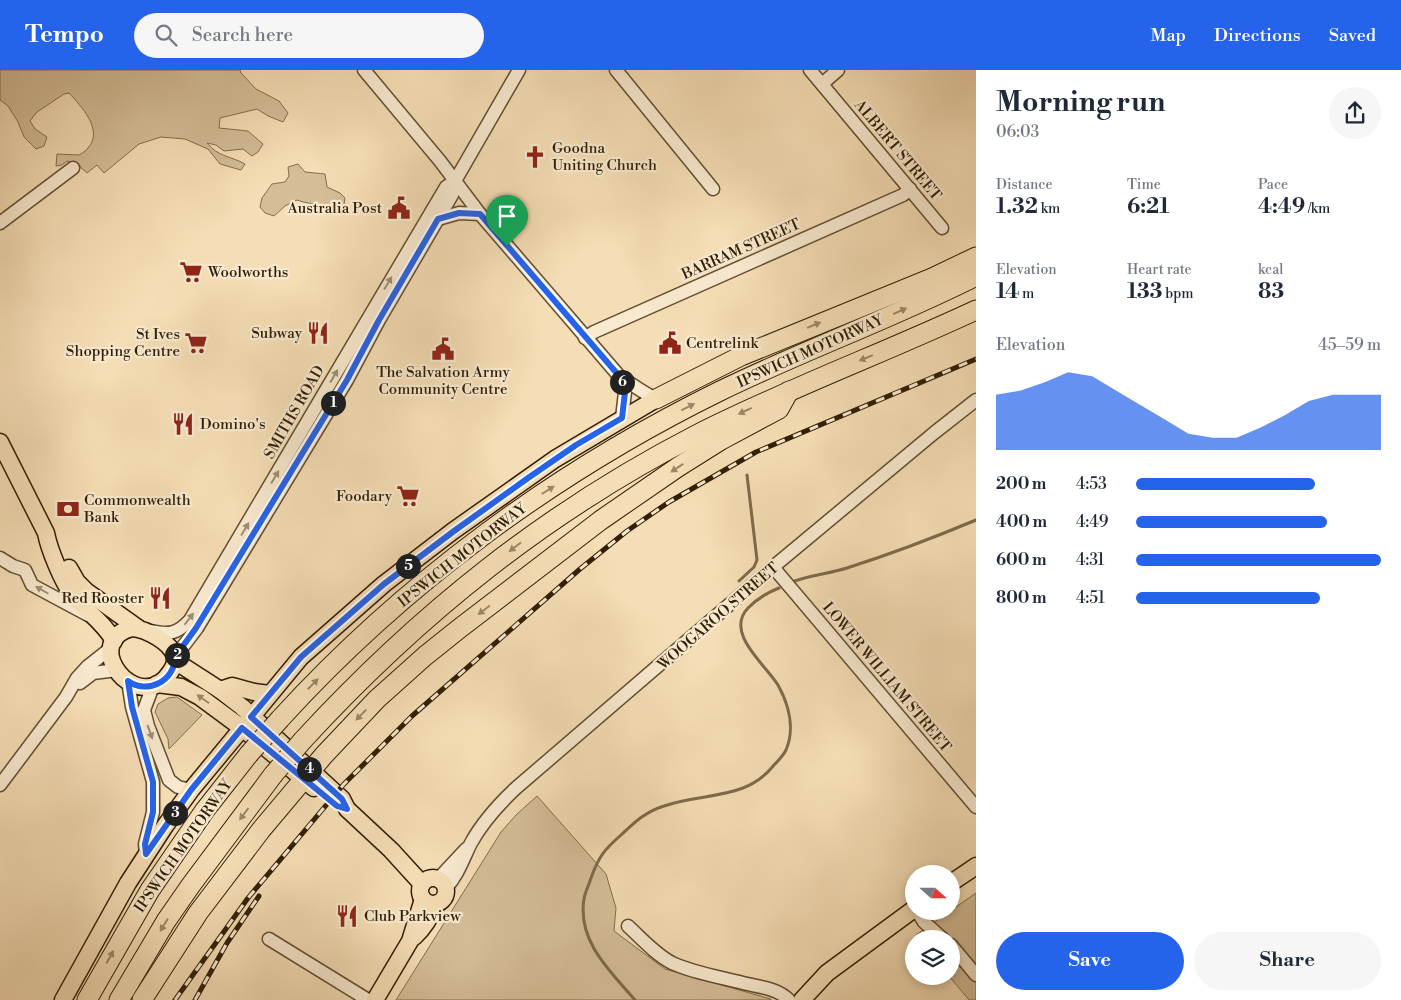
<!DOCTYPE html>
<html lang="en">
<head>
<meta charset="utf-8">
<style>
	:root { --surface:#fff; --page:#f6f6f7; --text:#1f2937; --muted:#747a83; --accent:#2563eb }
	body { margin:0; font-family:"Libre Bodoni",serif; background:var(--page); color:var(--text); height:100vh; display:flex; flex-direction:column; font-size:19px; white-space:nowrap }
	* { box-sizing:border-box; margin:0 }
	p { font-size:16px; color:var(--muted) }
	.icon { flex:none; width:28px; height:28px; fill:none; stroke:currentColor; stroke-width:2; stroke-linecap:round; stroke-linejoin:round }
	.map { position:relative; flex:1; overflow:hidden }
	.details { display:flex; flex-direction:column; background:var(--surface); width:425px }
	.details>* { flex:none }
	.needle { width:32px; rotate:111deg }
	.buttons { position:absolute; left:905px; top:795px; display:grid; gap:10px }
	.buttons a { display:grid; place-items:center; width:55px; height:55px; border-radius:50%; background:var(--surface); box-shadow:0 2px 8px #0003; font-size:25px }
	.pin { position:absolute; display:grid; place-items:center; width:42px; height:42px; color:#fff; margin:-51px -21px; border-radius:50% 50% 50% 0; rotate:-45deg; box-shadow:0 0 5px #0007 }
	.pin .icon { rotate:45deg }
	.km { position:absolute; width:25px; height:25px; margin:-12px; border-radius:50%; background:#222; color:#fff; font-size:14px; line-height:25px; text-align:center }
	.round { display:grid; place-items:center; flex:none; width:52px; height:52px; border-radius:26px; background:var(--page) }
	.overview { display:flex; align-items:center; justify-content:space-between; height:85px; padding:0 20px }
	h1 { font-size:28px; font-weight:700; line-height:38px }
	.metrics { display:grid; grid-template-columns:repeat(3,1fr); gap:8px; height:85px; padding:5px 20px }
	.metrics div { display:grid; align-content:center }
	.metrics b { font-size:21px; font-weight:700 }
	.metrics small { font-size:14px; font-weight:400 }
	.metrics p { font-size:14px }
	.chart { height:140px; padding:10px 20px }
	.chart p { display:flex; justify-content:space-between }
	.chart svg { width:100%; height:90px; margin-top:5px; fill:var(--accent); opacity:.7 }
	.action { display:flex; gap:10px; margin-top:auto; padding:10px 20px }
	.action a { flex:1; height:58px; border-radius:30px; background:var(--accent); color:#fff; font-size:20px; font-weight:700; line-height:58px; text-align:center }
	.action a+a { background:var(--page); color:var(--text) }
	ul { padding:0 20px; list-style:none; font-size:16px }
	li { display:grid; grid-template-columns:80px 60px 1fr; align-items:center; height:38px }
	li i { height:12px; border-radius:6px; background:var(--accent) }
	header { display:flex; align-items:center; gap:30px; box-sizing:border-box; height:70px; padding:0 25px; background:var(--accent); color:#fff }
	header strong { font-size:24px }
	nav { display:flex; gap:28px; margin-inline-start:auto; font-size:18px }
	.search { width:350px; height:45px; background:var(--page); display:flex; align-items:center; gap:12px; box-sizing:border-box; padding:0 18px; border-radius:28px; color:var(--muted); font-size:19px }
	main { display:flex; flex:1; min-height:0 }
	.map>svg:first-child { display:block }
	.green { fill:#d4bd97; stroke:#826e4d }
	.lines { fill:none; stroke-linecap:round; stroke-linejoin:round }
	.stream { stroke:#7e6a49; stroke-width:3 }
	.minor-casing { stroke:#624e30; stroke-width:15 }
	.major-casing { stroke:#311e03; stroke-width:19 }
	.highway-casing { stroke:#311e03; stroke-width:21 }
	.minor { stroke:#f8e9cf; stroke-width:12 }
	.major { stroke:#f5ddb5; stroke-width:16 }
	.highway { stroke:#f5ddb5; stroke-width:19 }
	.rail-casing { stroke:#311e03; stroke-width:5 }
	.rail { stroke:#f8e9cf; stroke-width:3; stroke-dasharray:9; stroke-linecap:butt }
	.highway-bridge-casing { stroke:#311e03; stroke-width:21; stroke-linecap:butt }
	.highway-bridge { stroke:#f5ddb5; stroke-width:19 }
	.oneway { fill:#9e8e73 }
	.oneway2 { fill:#9d8765 }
	.route-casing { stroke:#fff; stroke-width:10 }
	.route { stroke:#2563eb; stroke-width:6 }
	.labels { text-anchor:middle; stroke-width:4.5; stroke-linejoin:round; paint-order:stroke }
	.poi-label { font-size:15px; fill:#311e03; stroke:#f8e9cf; text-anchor:start }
	.street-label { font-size:15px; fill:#311e03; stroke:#f8e9cf }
</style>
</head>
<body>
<header>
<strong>Tempo</strong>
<div class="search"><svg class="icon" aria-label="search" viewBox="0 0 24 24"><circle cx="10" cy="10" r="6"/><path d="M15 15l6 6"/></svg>Search here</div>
<nav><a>Map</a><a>Directions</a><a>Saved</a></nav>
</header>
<main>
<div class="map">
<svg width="976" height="930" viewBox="0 0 976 930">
	<rect width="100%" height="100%" fill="#f5ddb5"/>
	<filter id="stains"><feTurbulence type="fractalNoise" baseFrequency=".004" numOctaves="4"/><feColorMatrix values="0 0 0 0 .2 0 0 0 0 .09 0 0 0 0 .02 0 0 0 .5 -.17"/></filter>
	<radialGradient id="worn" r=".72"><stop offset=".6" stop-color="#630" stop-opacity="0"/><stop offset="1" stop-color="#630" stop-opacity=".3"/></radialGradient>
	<g class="green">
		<path d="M0,0h240l1,3 15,16 23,12 9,12 -5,9 -15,-6 -11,-7 -37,9 -1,10 29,3 15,13 -5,8 -6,4 -9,-7 -19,2 -8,-6 -9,-2c11,14 24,13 38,21l-4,6 -21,-6 -12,-15 -23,-10 -24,-2 -22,7 -35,29 -7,-8 -10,8 -10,-9 -10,-3 -5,4 -6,1 1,-12 22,1c3,-2 7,-4 9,-7 16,-18 -7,-42 -19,-55l-5,1 -27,18 -7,9 5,8 12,8 -3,9 -8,3 -12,-12 -6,-15 -10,-16 -8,-6z"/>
		<path d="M298,94l7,8 20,2 2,13 13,6 5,5 -1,7 -5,5c-11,0 -12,-3 -21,-5 -7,-2 -14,-2 -21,-5l-12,6 -11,10 -9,-3 -5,-6 2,-9 10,-14 13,-2 4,-6 -1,-9z"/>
		<path d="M177,627l25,18 -33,34 -1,-10 -13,-27 3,-8 10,-6z"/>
		<path d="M537,726l69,78 10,34 -2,23 51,38 106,30v1h-375l105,-168 15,-17z"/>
		<path d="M976,823v107h-7l-20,-24h2v-37h-33l-2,-4z"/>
	</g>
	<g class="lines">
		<g class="stream">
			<path d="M739,511l15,-14 3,-7 -10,-85"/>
			<path d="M792,512c18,-7 36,-8 55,-14 44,-14 86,-30 129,-48"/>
			<path d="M635,930c-25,-29 -58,-59 -51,-101 1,-7 5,-14 7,-21 8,-22 13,-28 30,-43 14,-13 24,-23 43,-29 39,-14 82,-5 110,-41 4,-4 9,-9 12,-15 9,-21 3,-45 -8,-65 -12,-20 -54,-52 -30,-77 9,-9 18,-15 31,-20"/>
		</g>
		<defs>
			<g id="minor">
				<path d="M364,0l76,91 40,53 140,163 5,15 -3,26"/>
				<path d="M616,0l97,119"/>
				<path d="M810,0l132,158"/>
				<path d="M822,14l16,-14"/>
				<path d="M438,149l21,-6 21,1"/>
				<path d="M0,153l73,-55"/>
				<path d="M585,268l9,-6 309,-137 7,-6"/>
				<path d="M620,307c12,7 23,16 36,22"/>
				<path d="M0,488l13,8 12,4 7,15 56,30"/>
				<path d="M773,497l203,240"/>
				<path d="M151,561c18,4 26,3 39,-11l256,-433 9,-6"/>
				<path d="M175,587l22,-29 150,-248 32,-60 73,-125 3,-14 64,-111"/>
				<path d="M128,611l4,26 21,75v30l-8,32 1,10"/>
				<path d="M80,613l13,-10 24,-3"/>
				<path d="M153,616l-9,24 4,16 21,54 9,7 13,3"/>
				<path d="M0,715l66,-88 11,-19 10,-11 24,-19"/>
				<path d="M438,809l28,-30"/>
				<path d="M446,818c12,-13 17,-29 25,-45 11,-20 28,-39 45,-55l257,-221 161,-134 42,-33"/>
				<path d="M917,841l7,11 19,17"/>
				<path d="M628,856c14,13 27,28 44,37 22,10 48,14 71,20 16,4 34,5 46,17"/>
				<path d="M269,869l99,61"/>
				<path d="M951,875l25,30"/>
			</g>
			<g id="major">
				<path d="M0,372l46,91c3,16 16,48 26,61 13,17 32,28 42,47"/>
				<path d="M69,498l8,14 9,9 52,37"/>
				<path d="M132,558c14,1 39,14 43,29 2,9 -9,22 -15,26 -34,21 -76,-43 -28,-55z"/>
				<path d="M175,591l45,29 22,17 100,92 5,10 44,41 31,34"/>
				<path d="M157,614l24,3 19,10 42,31 72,60"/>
				<path d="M220,620l12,-4 22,6 15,2"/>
				<circle cx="433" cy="821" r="13"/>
				<path d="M951,813l25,-17"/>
				<path d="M414,867c11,-10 17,-20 21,-33"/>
				<path d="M63,930l65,-117 37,-57 26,-36 110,-133 83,-73 69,-53 102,-72 101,-60"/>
				<path d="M375,930l35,-59 13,-42"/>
				<path d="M802,930l25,-27 87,-64"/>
			</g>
			<g id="highway">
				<path d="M656,329l85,-43 191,-78 44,-21"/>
				<path d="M280,649c124,-136 275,-247 440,-328 84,-41 173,-73 256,-115"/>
				<path d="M303,670c116,-126 243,-228 395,-306 91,-46 186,-81 278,-124"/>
				<path d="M87,930l63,-110 55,-80 44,-56"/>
				<path d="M119,930l47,-79 25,-36 82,-110"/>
				<path d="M142,930l56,-87 63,-83 63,-75 53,-56 48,-43 35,-28 141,-108 77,-53 43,-27 58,-31 10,-18"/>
			</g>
		</defs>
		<use href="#minor" class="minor-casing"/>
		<use href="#major" class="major-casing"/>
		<use href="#highway" class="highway-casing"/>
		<use href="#minor" class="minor"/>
		<use href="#major" class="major"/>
		<use href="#highway" class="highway"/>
		<defs>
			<g id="rail">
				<path d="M175,930l73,-102 96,-114 68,-68 168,-147 47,-38 42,-29 87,-50 220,-93"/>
				<path d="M195,930l32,-57 32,-47"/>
			</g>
		</defs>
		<use href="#rail" class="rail-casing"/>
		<use href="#rail" class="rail"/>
		<defs>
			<g id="highway-bridge">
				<path d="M249,684l31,-35"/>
				<path d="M273,705l30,-35"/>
			</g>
		</defs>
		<use href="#highway-bridge" class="highway-bridge-casing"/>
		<use href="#highway-bridge" class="highway-bridge"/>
	</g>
	<defs><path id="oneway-solid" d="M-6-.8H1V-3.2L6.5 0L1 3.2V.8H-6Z" transform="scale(1.25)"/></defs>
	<g class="oneway">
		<use href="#oneway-solid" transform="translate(388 213) rotate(-59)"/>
		<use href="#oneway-solid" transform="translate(334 306) rotate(-60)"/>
		<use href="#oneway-solid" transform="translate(275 407) rotate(-59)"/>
		<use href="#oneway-solid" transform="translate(245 459) rotate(-59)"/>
		<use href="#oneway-solid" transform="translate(42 520) rotate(-150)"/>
		<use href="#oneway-solid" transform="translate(189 549) rotate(-52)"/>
		<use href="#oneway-solid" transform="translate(150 662) rotate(70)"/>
	</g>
	<g class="oneway2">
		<use href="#oneway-solid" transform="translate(900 241) rotate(-24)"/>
		<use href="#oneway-solid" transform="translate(814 255) rotate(-22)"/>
		<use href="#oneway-solid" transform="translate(866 288) rotate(158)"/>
		<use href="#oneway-solid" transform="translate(688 337) rotate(-27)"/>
		<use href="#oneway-solid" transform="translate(745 341) rotate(155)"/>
		<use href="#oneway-solid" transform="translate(677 398) rotate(147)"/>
		<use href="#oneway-solid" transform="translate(548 420) rotate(-32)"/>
		<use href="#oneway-solid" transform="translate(515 477) rotate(143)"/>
		<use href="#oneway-solid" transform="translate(484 540) rotate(143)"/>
		<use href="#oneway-solid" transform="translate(313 614) rotate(-45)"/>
		<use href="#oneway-solid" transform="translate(203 629) rotate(-145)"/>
		<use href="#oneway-solid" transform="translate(361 645) rotate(134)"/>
		<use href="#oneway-solid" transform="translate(244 744) rotate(127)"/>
		<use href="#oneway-solid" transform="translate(164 855) rotate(122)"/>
		<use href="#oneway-solid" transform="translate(110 887) rotate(-61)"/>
	</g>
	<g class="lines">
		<defs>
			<path id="route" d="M459,143l21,1 140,163 5,15 -3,26 -46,27 -48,33 -74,53 -70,53 -83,73 -50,60 91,82 5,10 -10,-3 -95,-78 -51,62 -45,64 -1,-10 8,-32v-30l-21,-75 -4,-26c19,14 47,0 47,-24l21,-29 151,-248 32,-60 59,-101z"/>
		</defs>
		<use href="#route" class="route-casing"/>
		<use href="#route" class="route"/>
	</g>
	<defs>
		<symbol id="church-bare" viewBox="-9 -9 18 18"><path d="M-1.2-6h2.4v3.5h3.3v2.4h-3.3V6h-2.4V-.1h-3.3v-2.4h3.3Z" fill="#8f2418" stroke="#f8e9cf" stroke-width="2.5" paint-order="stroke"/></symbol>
		<symbol id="civic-bare" viewBox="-9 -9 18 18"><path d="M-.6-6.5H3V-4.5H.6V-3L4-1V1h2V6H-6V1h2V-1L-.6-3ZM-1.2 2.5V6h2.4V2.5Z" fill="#8f2418" stroke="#f8e9cf" stroke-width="2.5" paint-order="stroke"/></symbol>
		<symbol id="supermarket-bare" viewBox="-9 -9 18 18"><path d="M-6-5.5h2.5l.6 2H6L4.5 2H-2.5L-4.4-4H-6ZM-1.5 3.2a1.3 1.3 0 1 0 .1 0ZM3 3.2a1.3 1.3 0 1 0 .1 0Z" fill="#8f2418" stroke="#f8e9cf" stroke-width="2.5" paint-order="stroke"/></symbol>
		<symbol id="restaurant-bare" viewBox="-9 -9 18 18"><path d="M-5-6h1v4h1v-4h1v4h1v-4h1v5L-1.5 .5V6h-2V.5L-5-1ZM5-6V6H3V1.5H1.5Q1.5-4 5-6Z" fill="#8f2418" stroke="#f8e9cf" stroke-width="2.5" paint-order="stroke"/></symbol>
		<symbol id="bank-bare" viewBox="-9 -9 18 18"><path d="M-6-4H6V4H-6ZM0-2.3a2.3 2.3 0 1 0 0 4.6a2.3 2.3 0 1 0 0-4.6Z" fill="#8f2418" stroke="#f8e9cf" stroke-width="2.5" paint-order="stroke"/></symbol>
	</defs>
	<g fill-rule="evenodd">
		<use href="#church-bare" x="519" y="71" width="32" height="32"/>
		<use href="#civic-bare" x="383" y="122" width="32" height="32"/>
		<use href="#supermarket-bare" x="175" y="186" width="32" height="32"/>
		<use href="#restaurant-bare" x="302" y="247" width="32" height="32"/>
		<use href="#supermarket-bare" x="180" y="257" width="32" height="32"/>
		<use href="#civic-bare" x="654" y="257" width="32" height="32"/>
		<use href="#civic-bare" x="427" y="263" width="32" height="32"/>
		<use href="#restaurant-bare" x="167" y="338" width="32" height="32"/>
		<use href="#supermarket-bare" x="392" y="410" width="32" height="32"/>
		<use href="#bank-bare" x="52" y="423" width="32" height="32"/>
		<use href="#restaurant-bare" x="144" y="512" width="32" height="32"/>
		<use href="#restaurant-bare" x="331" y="830" width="32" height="32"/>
	</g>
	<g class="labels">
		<g class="poi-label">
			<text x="552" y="83">Goodna<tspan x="552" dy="17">Uniting Church</tspan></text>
			<text x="382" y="143" text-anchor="end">Australia Post</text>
			<text x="208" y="207">Woolworths</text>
			<text x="302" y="268" text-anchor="end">Subway</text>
			<text x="180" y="269" text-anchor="end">St Ives<tspan x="180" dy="17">Shopping Centre</tspan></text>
			<text x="686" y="278">Centrelink</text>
			<text x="443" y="307" text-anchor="middle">The Salvation Army<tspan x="443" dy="17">Community Centre</tspan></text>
			<text x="200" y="359">Domino's</text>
			<text x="392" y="431" text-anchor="end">Foodary</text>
			<text x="84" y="435">Commonwealth<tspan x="84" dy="17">Bank</tspan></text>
			<text x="144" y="533" text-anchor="end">Red Rooster</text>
			<text x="364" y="851">Club Parkview</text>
		</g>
		<g class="street-label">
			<text transform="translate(898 80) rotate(50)" y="5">ALBERT STREET</text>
			<text transform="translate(741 179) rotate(-24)" y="5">BARRAM STREET</text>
			<text transform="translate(810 281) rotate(-24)" y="5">IPSWICH MOTORWAY</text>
			<text transform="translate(294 342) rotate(-60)" y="5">SMITHS ROAD</text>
			<text transform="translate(462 485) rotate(-38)" y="5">IPSWICH MOTORWAY</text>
			<text transform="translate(718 546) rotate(-41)" y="5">WOOGAROO STREET</text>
			<text transform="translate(887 607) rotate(50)" y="5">LOWER WILLIAM STREET</text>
			<text transform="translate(183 776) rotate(-55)" y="5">IPSWICH MOTORWAY</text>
		</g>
	</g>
	<rect width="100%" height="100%" filter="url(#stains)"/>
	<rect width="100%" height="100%" fill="url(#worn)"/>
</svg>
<div class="buttons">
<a><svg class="needle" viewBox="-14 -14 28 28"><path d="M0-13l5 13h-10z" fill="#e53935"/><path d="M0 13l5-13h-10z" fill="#747a83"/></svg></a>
<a><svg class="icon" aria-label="layers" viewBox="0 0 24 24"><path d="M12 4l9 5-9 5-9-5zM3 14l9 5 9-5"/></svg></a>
</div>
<div class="pin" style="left:507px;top:176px;background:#1e9e55"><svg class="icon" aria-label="arrive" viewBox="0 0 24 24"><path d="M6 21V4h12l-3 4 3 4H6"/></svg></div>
<b class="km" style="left:333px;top:333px">1</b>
<b class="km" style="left:177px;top:585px">2</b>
<b class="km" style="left:175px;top:743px">3</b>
<b class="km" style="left:309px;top:699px">4</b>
<b class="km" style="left:408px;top:496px">5</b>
<b class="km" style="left:622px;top:312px">6</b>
</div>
<section class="details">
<div class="overview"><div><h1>Morning run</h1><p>06:03</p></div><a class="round"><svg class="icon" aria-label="share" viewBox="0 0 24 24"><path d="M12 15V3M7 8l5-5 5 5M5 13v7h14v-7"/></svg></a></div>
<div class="metrics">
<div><p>Distance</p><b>1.32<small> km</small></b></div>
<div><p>Time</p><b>6:21</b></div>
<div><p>Pace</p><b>4:49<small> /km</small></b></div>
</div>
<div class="metrics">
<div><p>Elevation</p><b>14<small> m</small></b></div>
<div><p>Heart rate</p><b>133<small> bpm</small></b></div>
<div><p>kcal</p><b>83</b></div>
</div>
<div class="chart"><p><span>Elevation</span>45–59 m</p>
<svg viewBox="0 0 160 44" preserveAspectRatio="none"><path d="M0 44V17L10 15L20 11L30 6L40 8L50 15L60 22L70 29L80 36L90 38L100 38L110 33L120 27L130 20L140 17L150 17L160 17V44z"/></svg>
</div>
<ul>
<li><b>200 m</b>4:53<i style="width:73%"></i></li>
<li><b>400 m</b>4:49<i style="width:78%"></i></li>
<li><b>600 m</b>4:31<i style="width:100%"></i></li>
<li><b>800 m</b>4:51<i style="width:75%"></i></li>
</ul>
<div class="action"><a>Save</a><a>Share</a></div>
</section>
</main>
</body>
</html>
